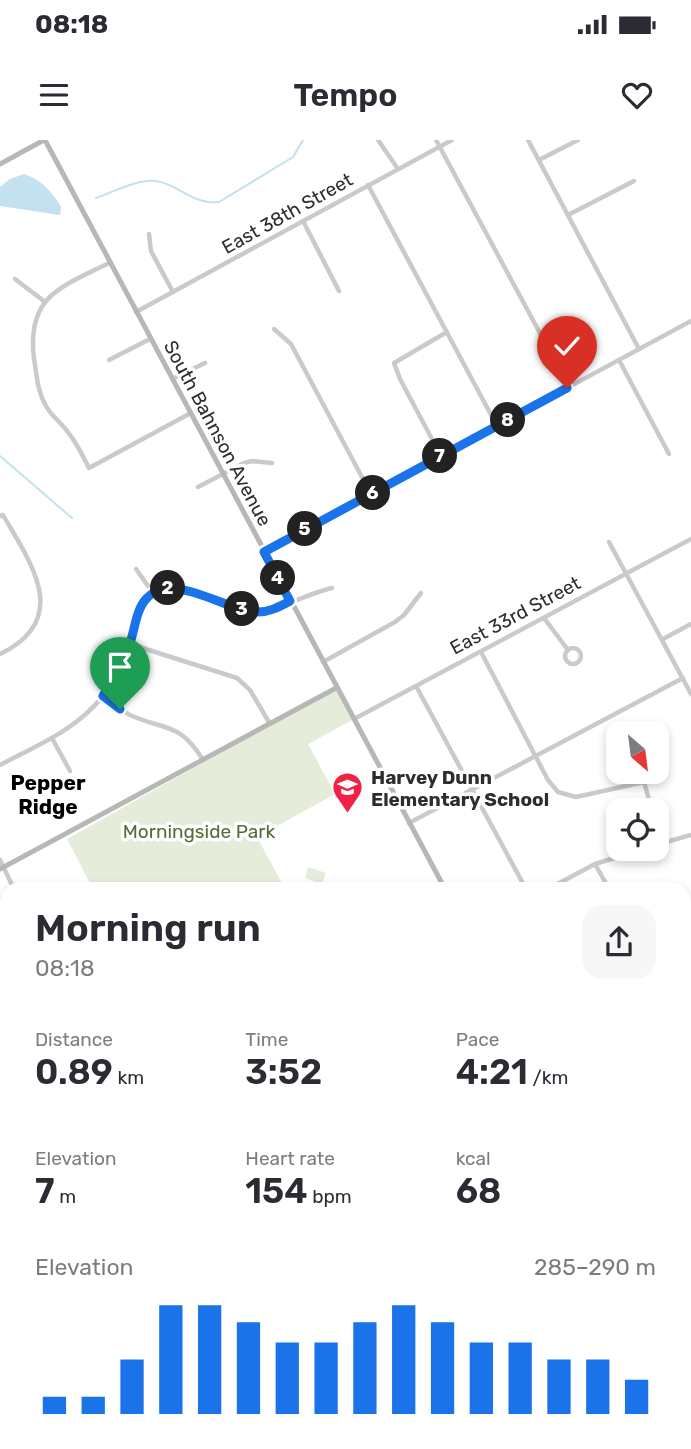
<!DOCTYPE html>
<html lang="en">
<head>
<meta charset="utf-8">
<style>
	:root { --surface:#fff; --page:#f7f7f7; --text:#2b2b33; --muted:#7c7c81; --accent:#1a73e8 }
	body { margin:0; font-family:Rubik,sans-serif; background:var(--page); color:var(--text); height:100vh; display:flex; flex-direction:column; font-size:26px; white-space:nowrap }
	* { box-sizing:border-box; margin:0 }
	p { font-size:23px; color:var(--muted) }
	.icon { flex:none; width:38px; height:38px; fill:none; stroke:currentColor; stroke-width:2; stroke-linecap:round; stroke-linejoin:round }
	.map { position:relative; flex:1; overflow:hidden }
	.panel { position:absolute; left:0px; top:742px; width:691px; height:567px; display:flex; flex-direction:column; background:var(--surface); border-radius:21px 21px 0 0; box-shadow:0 4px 10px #0003 }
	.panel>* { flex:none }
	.needle { width:46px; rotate:152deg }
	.controls { position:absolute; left:606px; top:581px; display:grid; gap:14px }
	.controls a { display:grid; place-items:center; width:63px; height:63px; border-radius:14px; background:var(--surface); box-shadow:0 4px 10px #0003; font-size:35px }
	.pin { position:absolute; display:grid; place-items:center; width:60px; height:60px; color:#fff; margin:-72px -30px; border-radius:50% 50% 50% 0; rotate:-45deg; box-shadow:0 0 7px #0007 }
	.pin .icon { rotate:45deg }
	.km { position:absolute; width:35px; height:35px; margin:-18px; border-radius:50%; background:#222; color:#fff; font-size:19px; line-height:35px; text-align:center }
	.round { display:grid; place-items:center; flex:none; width:74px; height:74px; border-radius:21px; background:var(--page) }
	.overview { display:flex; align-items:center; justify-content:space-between; height:119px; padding:0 35px }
	h1 { font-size:38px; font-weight:600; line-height:52px }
	.stats { display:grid; grid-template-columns:repeat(3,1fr); gap:10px; height:119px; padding:7px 35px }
	.stats div { display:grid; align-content:center }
	.stats b { font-size:35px; font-weight:600 }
	.stats small { font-size:19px; font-weight:400 }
	.stats p { font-size:19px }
	.chart { height:196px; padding:14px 35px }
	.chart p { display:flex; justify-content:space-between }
	.chart svg { width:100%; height:126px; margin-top:7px; stroke:var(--accent); stroke-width:6 }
	.status { display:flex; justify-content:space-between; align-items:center; height:49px; padding:0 35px; background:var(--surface); direction:ltr }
	.status svg { height:19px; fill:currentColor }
	header { display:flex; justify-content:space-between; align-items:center; height:91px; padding:0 35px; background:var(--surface); font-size:32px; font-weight:600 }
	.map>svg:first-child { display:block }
	.green { fill:#e5ecd9 }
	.water { fill:#c3e1ee }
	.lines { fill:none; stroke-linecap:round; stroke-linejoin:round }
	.stream { stroke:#c3e1ee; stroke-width:2 }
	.street { stroke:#cacaca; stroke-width:4.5 }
	.secondary { stroke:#b7b7b7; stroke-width:5 }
	.route-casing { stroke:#fff; stroke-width:14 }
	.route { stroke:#1a73e8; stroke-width:9 }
	.labels { text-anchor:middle; stroke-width:7; stroke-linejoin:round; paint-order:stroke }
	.street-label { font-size:19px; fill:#2d2d2d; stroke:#fff }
	.poi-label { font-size:19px; font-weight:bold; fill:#2d2d2d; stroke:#fff; text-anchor:start }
	.park-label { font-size:19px; fill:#556c37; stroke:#fff }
	.neighbourhood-label { font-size:21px; font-weight:bold; fill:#000; stroke:#fff }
</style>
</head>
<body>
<div class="status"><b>08:18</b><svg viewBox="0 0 49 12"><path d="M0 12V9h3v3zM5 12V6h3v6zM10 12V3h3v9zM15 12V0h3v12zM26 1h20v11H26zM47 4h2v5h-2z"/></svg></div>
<header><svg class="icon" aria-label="menu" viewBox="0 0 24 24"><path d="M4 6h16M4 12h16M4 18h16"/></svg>Tempo<svg class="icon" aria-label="heart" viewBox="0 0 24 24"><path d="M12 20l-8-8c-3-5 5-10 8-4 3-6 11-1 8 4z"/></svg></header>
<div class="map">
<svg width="691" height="1309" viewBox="0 0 691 1309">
	<rect width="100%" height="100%" fill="#fff"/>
	<g class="green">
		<path d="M336,548l18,31 -46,25 27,50 -78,43 28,52h-192l-26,-50z"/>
		<path d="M308,727l18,6 -4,11 -17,-6z"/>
	</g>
	<path class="water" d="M24,34c18,6 28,18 37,33l-1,8 -60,-9v-19l10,-8z"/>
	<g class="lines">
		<g class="stream">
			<path d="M96,58c18,-6 40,-19 60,-17 22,3 39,25 63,21l74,-45 10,-17"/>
			<path d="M0,316l72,62"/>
		</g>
		<g class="street">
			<path d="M378,0l20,29"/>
			<path d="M436,0l133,247"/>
			<path d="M528,0l111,209"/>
			<path d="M539,20l39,-20"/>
			<path d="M368,45l129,241"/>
			<path d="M568,75l66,-34"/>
			<path d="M303,81l36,70"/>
			<path d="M149,94l2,17 22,41"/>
			<path d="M109,123c-48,24 -83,33 -75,96 3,16 3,32 12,47 6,11 17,18 24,29 8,10 13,22 19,33l100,-54"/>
			<path d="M15,139l30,23"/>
			<path d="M136,172l316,-172"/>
			<path d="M274,189l17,15 80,150"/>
			<path d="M109,220l41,-21"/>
			<path d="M619,220l50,94"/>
			<path d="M172,239l33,-16"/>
			<path d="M441,316l-41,-77 -6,-16 53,-31"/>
			<path d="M198,347l46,-24 8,-2 20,2"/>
			<path d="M0,376l3,-1c27,47 70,104 -3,139"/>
			<path d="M609,402l82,152"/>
			<path d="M264,412l427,-231"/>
			<path d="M136,429l17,24"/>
			<path d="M544,478l24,32"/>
			<path d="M663,499l28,-15"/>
			<path d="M130,504l107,34 13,12 20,34"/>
			<circle cx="573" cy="516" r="8"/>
			<path d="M481,512l67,128 10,12 18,5 68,-15 8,28"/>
			<path d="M323,522l72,-40 9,-7 17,-22"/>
			<path d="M416,546l110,203"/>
			<path d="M103,556c9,6 18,14 27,19 35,16 49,6 73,45"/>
			<path d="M354,579l337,-180"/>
			<path d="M52,598l18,33"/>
			<path d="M0,625c36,-19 76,-35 102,-68 12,-15 21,-34 28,-52 6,-16 5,-42 23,-52 30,-16 68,13 97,19 20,3 58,-19 82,-24"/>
			<path d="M409,683l274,-145"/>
			<path d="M656,692l2,12"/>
			<path d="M656,705l35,-10"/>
			<path d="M0,720l14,29"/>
			<path d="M595,724l14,25"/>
			<path d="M548,749l47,-25 48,-15"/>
			<path d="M684,772l7,-2"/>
			<path d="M684,890l7,-4"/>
			<path d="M0,920l7,13"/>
			<path d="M0,989l7,-5"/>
			<path d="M684,1033l7,12"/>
			<path d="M0,1101l7,-9"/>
			<path d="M684,1187l7,-4"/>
			<path d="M211,1302l4,7"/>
			<path d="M276,1302l4,7"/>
			<path d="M358,1302l4,7"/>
			<path d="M434,1302l2,7"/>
			<path d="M501,1302l2,7"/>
			<path d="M675,1302l4,7"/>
			<path d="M601,1309l13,-7"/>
		</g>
		<g class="secondary">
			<path d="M45,0l400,749"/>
			<path d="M0,24l44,-24"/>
			<path d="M0,729l336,-181"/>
			<path d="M684,1068l7,-4"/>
			<path d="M684,1196l7,13"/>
			<path d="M0,1232l7,13"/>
			<path d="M37,1302l4,7"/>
			<path d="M236,1309l13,-7"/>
		</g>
	</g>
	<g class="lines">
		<defs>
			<path id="route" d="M120,569l-17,-13c10,-17 21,-34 27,-53 5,-14 6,-34 17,-45 25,-27 78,12 108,14 13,1 24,-5 35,-11l-26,-49 303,-164"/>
		</defs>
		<use href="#route" class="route-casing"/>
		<use href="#route" class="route"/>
	</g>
	<defs>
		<symbol id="school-pin" viewBox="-11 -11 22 30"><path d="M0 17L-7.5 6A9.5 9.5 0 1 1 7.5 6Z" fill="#f22145" stroke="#fff"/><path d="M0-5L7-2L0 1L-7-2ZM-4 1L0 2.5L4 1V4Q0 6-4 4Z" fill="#fff"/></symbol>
	</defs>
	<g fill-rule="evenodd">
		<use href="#school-pin" x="330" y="630" width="35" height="47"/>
	</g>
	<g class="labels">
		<g class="street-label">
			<text transform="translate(287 73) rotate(-29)" y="7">East 38th Street</text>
			<text transform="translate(218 293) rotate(62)" y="7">South Bahnson Avenue</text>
			<text transform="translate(515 475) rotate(-28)" y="7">East 33rd Street</text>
		</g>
		<g class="poi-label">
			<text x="371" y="644">Harvey Dunn<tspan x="371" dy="22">Elementary School</tspan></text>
		</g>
		<g class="park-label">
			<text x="199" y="698">Morningside Park</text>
		</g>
		<g class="neighbourhood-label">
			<text x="48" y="650">Pepper<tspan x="48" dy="24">Ridge</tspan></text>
		</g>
	</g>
</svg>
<div class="controls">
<a><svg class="needle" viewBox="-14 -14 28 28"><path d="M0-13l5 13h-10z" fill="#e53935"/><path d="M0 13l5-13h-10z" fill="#7c7c81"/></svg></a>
<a><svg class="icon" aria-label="locate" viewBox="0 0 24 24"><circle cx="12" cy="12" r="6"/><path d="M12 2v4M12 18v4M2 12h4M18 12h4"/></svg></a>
</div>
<div class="pin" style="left:120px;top:569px;background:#1e9e55"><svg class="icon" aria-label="arrive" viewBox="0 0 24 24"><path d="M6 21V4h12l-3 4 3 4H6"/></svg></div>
<div class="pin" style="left:567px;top:248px;background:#d93025"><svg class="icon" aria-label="check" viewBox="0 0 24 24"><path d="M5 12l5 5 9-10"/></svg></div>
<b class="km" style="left:168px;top:448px">2</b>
<b class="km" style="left:242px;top:469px">3</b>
<b class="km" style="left:278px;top:438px">4</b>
<b class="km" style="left:305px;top:389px">5</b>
<b class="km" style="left:373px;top:353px">6</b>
<b class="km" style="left:440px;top:316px">7</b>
<b class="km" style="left:508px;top:280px">8</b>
<section class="panel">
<div class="overview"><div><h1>Morning run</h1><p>08:18</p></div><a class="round"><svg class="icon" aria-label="share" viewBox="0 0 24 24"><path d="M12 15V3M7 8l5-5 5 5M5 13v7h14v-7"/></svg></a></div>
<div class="stats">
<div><p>Distance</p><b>0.89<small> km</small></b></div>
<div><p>Time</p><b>3:52</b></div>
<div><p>Pace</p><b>4:21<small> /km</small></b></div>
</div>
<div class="stats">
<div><p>Elevation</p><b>7<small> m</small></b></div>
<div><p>Heart rate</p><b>154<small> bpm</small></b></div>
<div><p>kcal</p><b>68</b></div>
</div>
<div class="chart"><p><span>Elevation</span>285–290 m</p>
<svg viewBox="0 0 160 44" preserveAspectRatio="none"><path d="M5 44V38M15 44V38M25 44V25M35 44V6M45 44V6M55 44V12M65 44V19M75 44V19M85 44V12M95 44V6M105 44V12M115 44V19M125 44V19M135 44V25M145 44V25M155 44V32"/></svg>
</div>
</section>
</div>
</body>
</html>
